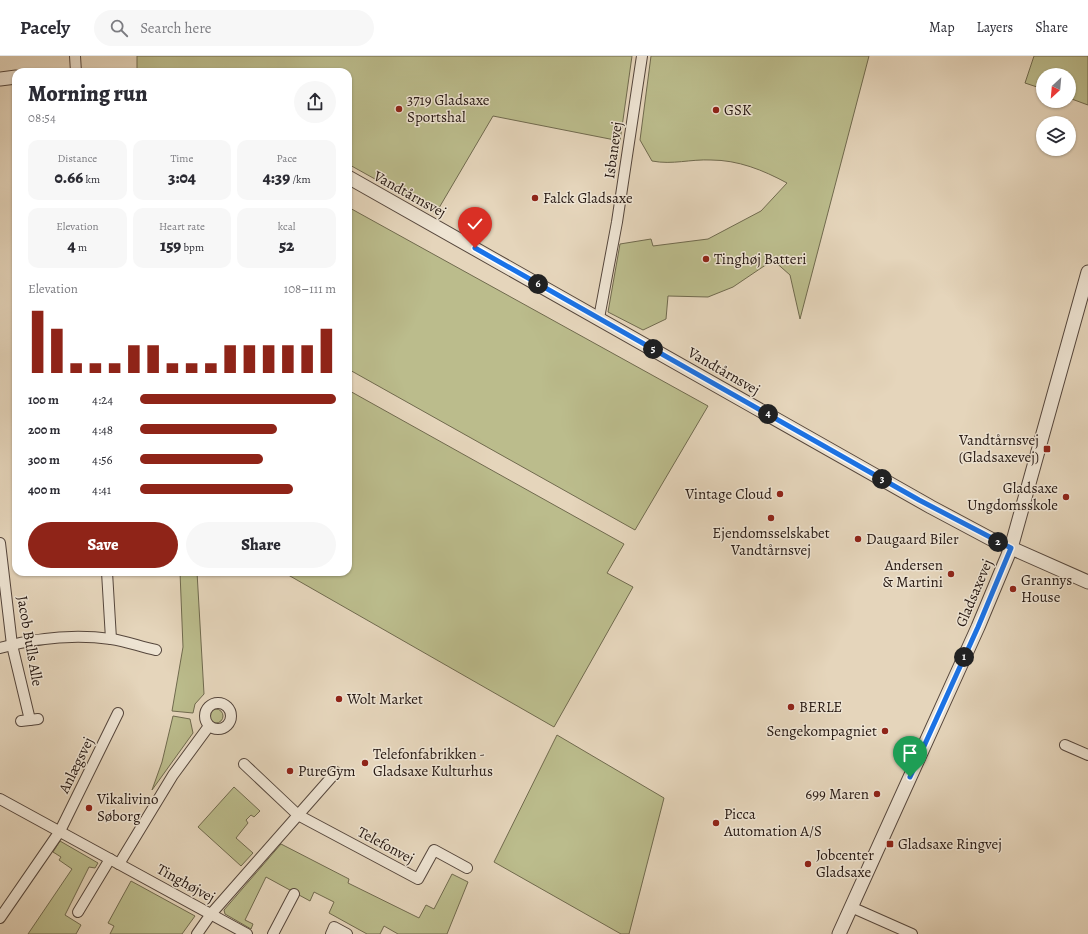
<!DOCTYPE html>
<html lang="en">
<head>
<meta charset="utf-8">
<style>
	:root { --surface:#fff; --page:#f7f7f7; --text:#2b2b33; --muted:#7c7c81; --line:#e1e1e2; --accent:#8f2418 }
	body { margin:0; font-family:Alegreya,serif; background:var(--page); color:var(--text); height:100vh; display:flex; flex-direction:column; font-size:15px; white-space:nowrap }
	* { box-sizing:border-box; margin:0 }
	p { font-size:13px; color:var(--muted) }
	.icon { flex:none; width:22px; height:22px; fill:none; stroke:currentColor; stroke-width:2; stroke-linecap:round; stroke-linejoin:round }
	.map { position:relative; flex:1; overflow:hidden }
	.drawer { position:absolute; left:12px; top:12px; width:340px; height:508px; display:flex; flex-direction:column; background:var(--surface); border-radius:12px; box-shadow:0 1px 3px #0004 }
	.drawer>* { flex:none }
	.needle { width:26px; rotate:206deg }
	.buttons { position:absolute; left:1036px; top:12px; display:grid; gap:8px }
	.buttons a { display:grid; place-items:center; width:40px; height:40px; border-radius:50%; background:var(--surface); box-shadow:0 1px 3px #0004; font-size:20px }
	.pin { position:absolute; display:grid; place-items:center; width:34px; height:34px; color:#fff; margin:-41px -17px; border-radius:50% 50% 50% 0; rotate:-45deg; box-shadow:0 0 4px #0007 }
	.pin .icon { rotate:45deg }
	.km { position:absolute; width:20px; height:20px; margin:-10px; border-radius:50%; background:#222; color:#fff; font-size:11px; line-height:20px; text-align:center }
	.round { display:grid; place-items:center; flex:none; width:42px; height:42px; border-radius:21px; background:var(--page) }
	.headline { display:flex; align-items:center; justify-content:space-between; height:68px; padding:0 16px }
	h1 { font-size:22px; font-weight:800; line-height:30px }
	.figures { display:grid; grid-template-columns:repeat(3,1fr); gap:6px; height:68px; padding:4px 16px }
	.figures div { display:grid; align-content:center; border-radius:10px; background:var(--page); text-align:center }
	.figures b { font-size:17px; font-weight:800 }
	.figures small { font-size:11px; font-weight:400 }
	.figures p { font-size:11px }
	.chart { height:112px; padding:8px 16px }
	.chart p { display:flex; justify-content:space-between }
	.chart svg { width:100%; height:72px; margin-top:4px; stroke:var(--accent); stroke-width:6 }
	.action { display:flex; gap:8px; margin-top:auto; padding:8px 16px }
	.action a { flex:1; height:46px; border-radius:24px; background:var(--accent); color:#fff; font-size:16px; font-weight:800; line-height:46px; text-align:center }
	.action a+a { background:var(--page); color:var(--text) }
	ul { padding:0 16px; list-style:none; font-size:13px }
	li { display:grid; grid-template-columns:64px 48px 1fr; align-items:center; height:30px }
	li i { height:10px; border-radius:5px; background:var(--accent) }
	header { display:flex; align-items:center; gap:24px; box-sizing:border-box; height:56px; padding:0 20px; background:var(--surface); border-bottom:1px solid var(--line) }
	header strong { font-size:19px }
	nav { display:flex; gap:22px; margin-inline-start:auto; font-size:14px }
	.search { width:280px; height:36px; background:var(--page); display:flex; align-items:center; gap:10px; box-sizing:border-box; padding:0 14px; border-radius:22px; color:var(--muted); font-size:15px }
	.map>svg:first-child { display:block }
	.green { fill:#bbbc8c; stroke:#706a4e }
	.lines { fill:none; stroke-linecap:round; stroke-linejoin:round }
	.minor-casing { stroke:#55463c; stroke-width:12 }
	.tertiary-casing { stroke:#55463c; stroke-width:15 }
	.minor { stroke:#eee4d3; stroke-width:10 }
	.tertiary { stroke:#eee4d3; stroke-width:13 }
	.route-casing { stroke:#fff; stroke-width:8 }
	.route { stroke:#1a73e8; stroke-width:5 }
	.poi-dot { fill:#8f2418; stroke:#eee4d3; stroke-width:1.5 }
	.labels { text-anchor:middle; stroke-width:3; stroke-linejoin:round; paint-order:stroke }
	.poi-label { font-size:15px; fill:#251711; stroke:#eee4d3; text-anchor:start }
	.street-label { font-size:15px; fill:#251711; stroke:#eee4d3 }
</style>
</head>
<body>
<header>
<strong>Pacely</strong>
<div class="search"><svg class="icon" aria-label="search" viewBox="0 0 24 24"><circle cx="10" cy="10" r="6"/><path d="M15 15l6 6"/></svg>Search here</div>
<nav><a>Map</a><a>Layers</a><a>Share</a></nav>
</header>
<div class="map">
<svg width="1088" height="878" viewBox="0 0 1088 878">
	<rect width="100%" height="100%" fill="#e5d5bb"/>
	<filter id="stains"><feTurbulence type="fractalNoise" baseFrequency=".005" numOctaves="4"/><feColorMatrix values="0 0 0 0 .2 0 0 0 0 .09 0 0 0 0 .02 0 0 0 .5 -.17"/></filter>
	<radialGradient id="worn" r=".72"><stop offset=".6" stop-color="#630" stop-opacity="0"/><stop offset="1" stop-color="#630" stop-opacity=".3"/></radialGradient>
	<g class="green">
		<path d="M137,0h495l-12,85 -127,-25 -57,97 -88,-49v-92h-202l-9,-1z"/>
		<path d="M651,0h218l-69,263 -10,-44 -17,-15 -40,27 -25,10 -40,-1 -2,23 -23,11 -35,-18 12,-68 31,-5 2,7 55,-7 53,-28 26,-28c-24,-13 -49,-23 -76,-23 -21,-1 -38,5 -59,1l-12,-21z"/>
		<path d="M1034,0h54v49l-19,-7v-23h-26v14l-18,-6z"/>
		<path d="M348,151l360,199 -73,124 -287,-161z"/>
		<path d="M348,334l276,154 -17,29 26,14 -79,140 -271,-155h65z"/>
		<path d="M180,516h17l7,122 -9,10 -2,9 -21,-2 11,-64z"/>
		<circle cx="216" cy="660" r="7"/>
		<path d="M173,660l17,3 3,14 -41,57 10,-28z"/>
		<path d="M557,679l107,63 -35,136h-8l-127,-72z"/>
		<path d="M234,731l26,24 -6,6 -3,-2 -5,5 2,3 -12,15 17,15 -12,13 -43,-39z"/>
		<path d="M60,785l38,22 -3,5 -6,-1 -24,48 16,10 -5,9h-48l44,-65 -13,-9 2,-3 -8,-5z"/>
		<path d="M281,788l68,35 -1,4 71,35 7,-13 8,4 18,-35 16,8 -21,52h-49l-14,-8 -4,8h-13l-38,-21 5,-11 -20,-10 -4,9 -44,-24 -21,43 8,4 -2,5 -26,-15 -1,-4z"/>
		<path d="M131,825l64,35 -13,18h-72l4,-8 -6,-3z"/>
	</g>
	<g class="lines">
		<defs>
			<g id="minor">
				<path d="M75,0l1,16"/>
				<path d="M599,262l18,-96 25,-166"/>
				<path d="M0,487l12,102 18,75"/>
				<path d="M107,516l4,67"/>
				<path d="M0,592c36,-10 74,-14 111,-9 15,2 30,8 45,11"/>
				<circle cx="218" cy="660" r="13"/>
				<path d="M21,665l17,-2"/>
				<path d="M1065,689l23,10"/>
				<path d="M244,708l54,51 120,64 16,-29 33,18"/>
				<path d="M0,743l247,135"/>
				<path d="M119,808l54,-89 36,-49"/>
				<path d="M851,851l61,27"/>
				<path d="M78,856l32,-53"/>
				<path d="M0,862l60,-87 58,-118"/>
				<path d="M197,878l14,-20 125,-142"/>
				<path d="M273,878l21,-40"/>
				<path d="M331,878l3,-7 13,7"/>
			</g>
			<g id="tertiary">
				<path d="M0,23l16,-2"/>
				<path d="M348,121l583,330 60,32 97,43"/>
				<path d="M839,878l139,-307 33,-79 77,-276"/>
			</g>
		</defs>
		<use href="#minor" class="minor-casing"/>
		<use href="#tertiary" class="tertiary-casing"/>
		<use href="#minor" class="minor"/>
		<use href="#tertiary" class="tertiary"/>
	</g>
	<g class="lines">
		<defs>
			<path id="route" d="M475,192l444,252 92,48 -33,79 -68,150"/>
		</defs>
		<use href="#route" class="route-casing"/>
		<use href="#route" class="route"/>
	</g>
	<g class="poi-dot">
		<circle cx="399" cy="53" r="4"/>
		<circle cx="716" cy="54" r="4"/>
		<circle cx="535" cy="142" r="4"/>
		<circle cx="706" cy="203" r="4"/>
		<rect x="1043" y="389" width="8" height="8" rx="2"/>
		<circle cx="780" cy="438" r="4"/>
		<circle cx="1066" cy="441" r="4"/>
		<circle cx="771" cy="462" r="4"/>
		<circle cx="858" cy="483" r="4"/>
		<circle cx="951" cy="518" r="4"/>
		<circle cx="1013" cy="533" r="4"/>
		<circle cx="339" cy="643" r="4"/>
		<circle cx="791" cy="651" r="4"/>
		<circle cx="885" cy="675" r="4"/>
		<circle cx="365" cy="707" r="4"/>
		<circle cx="290" cy="715" r="4"/>
		<circle cx="877" cy="738" r="4"/>
		<circle cx="89" cy="752" r="4"/>
		<circle cx="716" cy="767" r="4"/>
		<rect x="886" y="784" width="8" height="8" rx="2"/>
		<circle cx="808" cy="808" r="4"/>
	</g>
	<g class="labels">
		<g class="poi-label">
			<text x="407" y="49">3719 Gladsaxe<tspan x="407" dy="17">Sportshal</tspan></text>
			<text x="724" y="59">GSK</text>
			<text x="543" y="147">Falck Gladsaxe</text>
			<text x="714" y="208">Tinghøj Batteri</text>
			<text x="1039" y="389" text-anchor="end">Vandtårnsvej<tspan x="1039" dy="17">(Gladsaxevej)</tspan></text>
			<text x="1058" y="437" text-anchor="end">Gladsaxe<tspan x="1058" dy="17">Ungdomsskole</tspan></text>
			<text x="772" y="443" text-anchor="end">Vintage Cloud</text>
			<text x="771" y="482" text-anchor="middle">Ejendomsselskabet<tspan x="771" dy="17">Vandtårnsvej</tspan></text>
			<text x="866" y="488">Daugaard Biler</text>
			<text x="943" y="514" text-anchor="end">Andersen<tspan x="943" dy="17">&amp; Martini</tspan></text>
			<text x="1021" y="529">Grannys<tspan x="1021" dy="17">House</tspan></text>
			<text x="347" y="648">Wolt Market</text>
			<text x="799" y="656">BERLE</text>
			<text x="877" y="680" text-anchor="end">Sengekompagniet</text>
			<text x="373" y="703">Telefonfabrikken -<tspan x="373" dy="17">Gladsaxe Kulturhus</tspan></text>
			<text x="298" y="720">PureGym</text>
			<text x="869" y="743" text-anchor="end">699 Maren</text>
			<text x="97" y="748">Vikalivino<tspan x="97" dy="17">Søborg</tspan></text>
			<text x="724" y="763">Picca<tspan x="724" dy="17">Automation A/S</tspan></text>
			<text x="898" y="793">Gladsaxe Ringvej</text>
			<text x="816" y="804">Jobcenter<tspan x="816" dy="17">Gladsaxe</tspan></text>
		</g>
		<g class="street-label">
			<text transform="translate(613 94) rotate(-82)" y="5">Isbanevej</text>
			<text transform="translate(410 138) rotate(29)" y="5">Vandtårnsvej</text>
			<text transform="translate(724 315) rotate(30)" y="5">Vandtårnsvej</text>
			<text transform="translate(974 537) rotate(-67)" y="5">Gladsaxevej</text>
			<text transform="translate(30 585) rotate(80)" y="5">Jacob Bulls Alle</text>
			<text transform="translate(76 709) rotate(-64)" y="5">Anlægsvej</text>
			<text transform="translate(386 789) rotate(28)" y="5">Telefonvej</text>
			<text transform="translate(186 827) rotate(29)" y="5">Tinghøjvej</text>
		</g>
	</g>
	<rect width="100%" height="100%" filter="url(#stains)"/>
	<rect width="100%" height="100%" fill="url(#worn)"/>
</svg>
<div class="buttons">
<a><svg class="needle" viewBox="-14 -14 28 28"><path d="M0-13l5 13h-10z" fill="#e53935"/><path d="M0 13l5-13h-10z" fill="#7c7c81"/></svg></a>
<a><svg class="icon" aria-label="layers" viewBox="0 0 24 24"><path d="M12 4l9 5-9 5-9-5zM3 14l9 5 9-5"/></svg></a>
</div>
<div class="pin" style="left:910px;top:721px;background:#1e9e55"><svg class="icon" aria-label="arrive" viewBox="0 0 24 24"><path d="M6 21V4h12l-3 4 3 4H6"/></svg></div>
<div class="pin" style="left:475px;top:192px;background:#d93025"><svg class="icon" aria-label="check" viewBox="0 0 24 24"><path d="M5 12l5 5 9-10"/></svg></div>
<b class="km" style="left:964px;top:601px">1</b>
<b class="km" style="left:998px;top:486px">2</b>
<b class="km" style="left:882px;top:423px">3</b>
<b class="km" style="left:768px;top:358px">4</b>
<b class="km" style="left:653px;top:293px">5</b>
<b class="km" style="left:538px;top:228px">6</b>
<section class="drawer">
<div class="headline"><div><h1>Morning run</h1><p>08:54</p></div><a class="round"><svg class="icon" aria-label="share" viewBox="0 0 24 24"><path d="M12 15V3M7 8l5-5 5 5M5 13v7h14v-7"/></svg></a></div>
<div class="figures">
<div><p>Distance</p><b>0.66<small> km</small></b></div>
<div><p>Time</p><b>3:04</b></div>
<div><p>Pace</p><b>4:39<small> /km</small></b></div>
</div>
<div class="figures">
<div><p>Elevation</p><b>4<small> m</small></b></div>
<div><p>Heart rate</p><b>159<small> bpm</small></b></div>
<div><p>kcal</p><b>52</b></div>
</div>
<div class="chart"><p><span>Elevation</span>108–111 m</p>
<svg viewBox="0 0 160 44" preserveAspectRatio="none"><path d="M5 44V6M15 44V17M25 44V38M35 44V38M45 44V38M55 44V27M65 44V27M75 44V38M85 44V38M95 44V38M105 44V27M115 44V27M125 44V27M135 44V27M145 44V27M155 44V17"/></svg>
</div>
<ul>
<li><b>100 m</b>4:24<i style="width:100%"></i></li>
<li><b>200 m</b>4:48<i style="width:70%"></i></li>
<li><b>300 m</b>4:56<i style="width:63%"></i></li>
<li><b>400 m</b>4:41<i style="width:78%"></i></li>
</ul>
<div class="action"><a>Save</a><a>Share</a></div>
</section>
</div>
</body>
</html>
